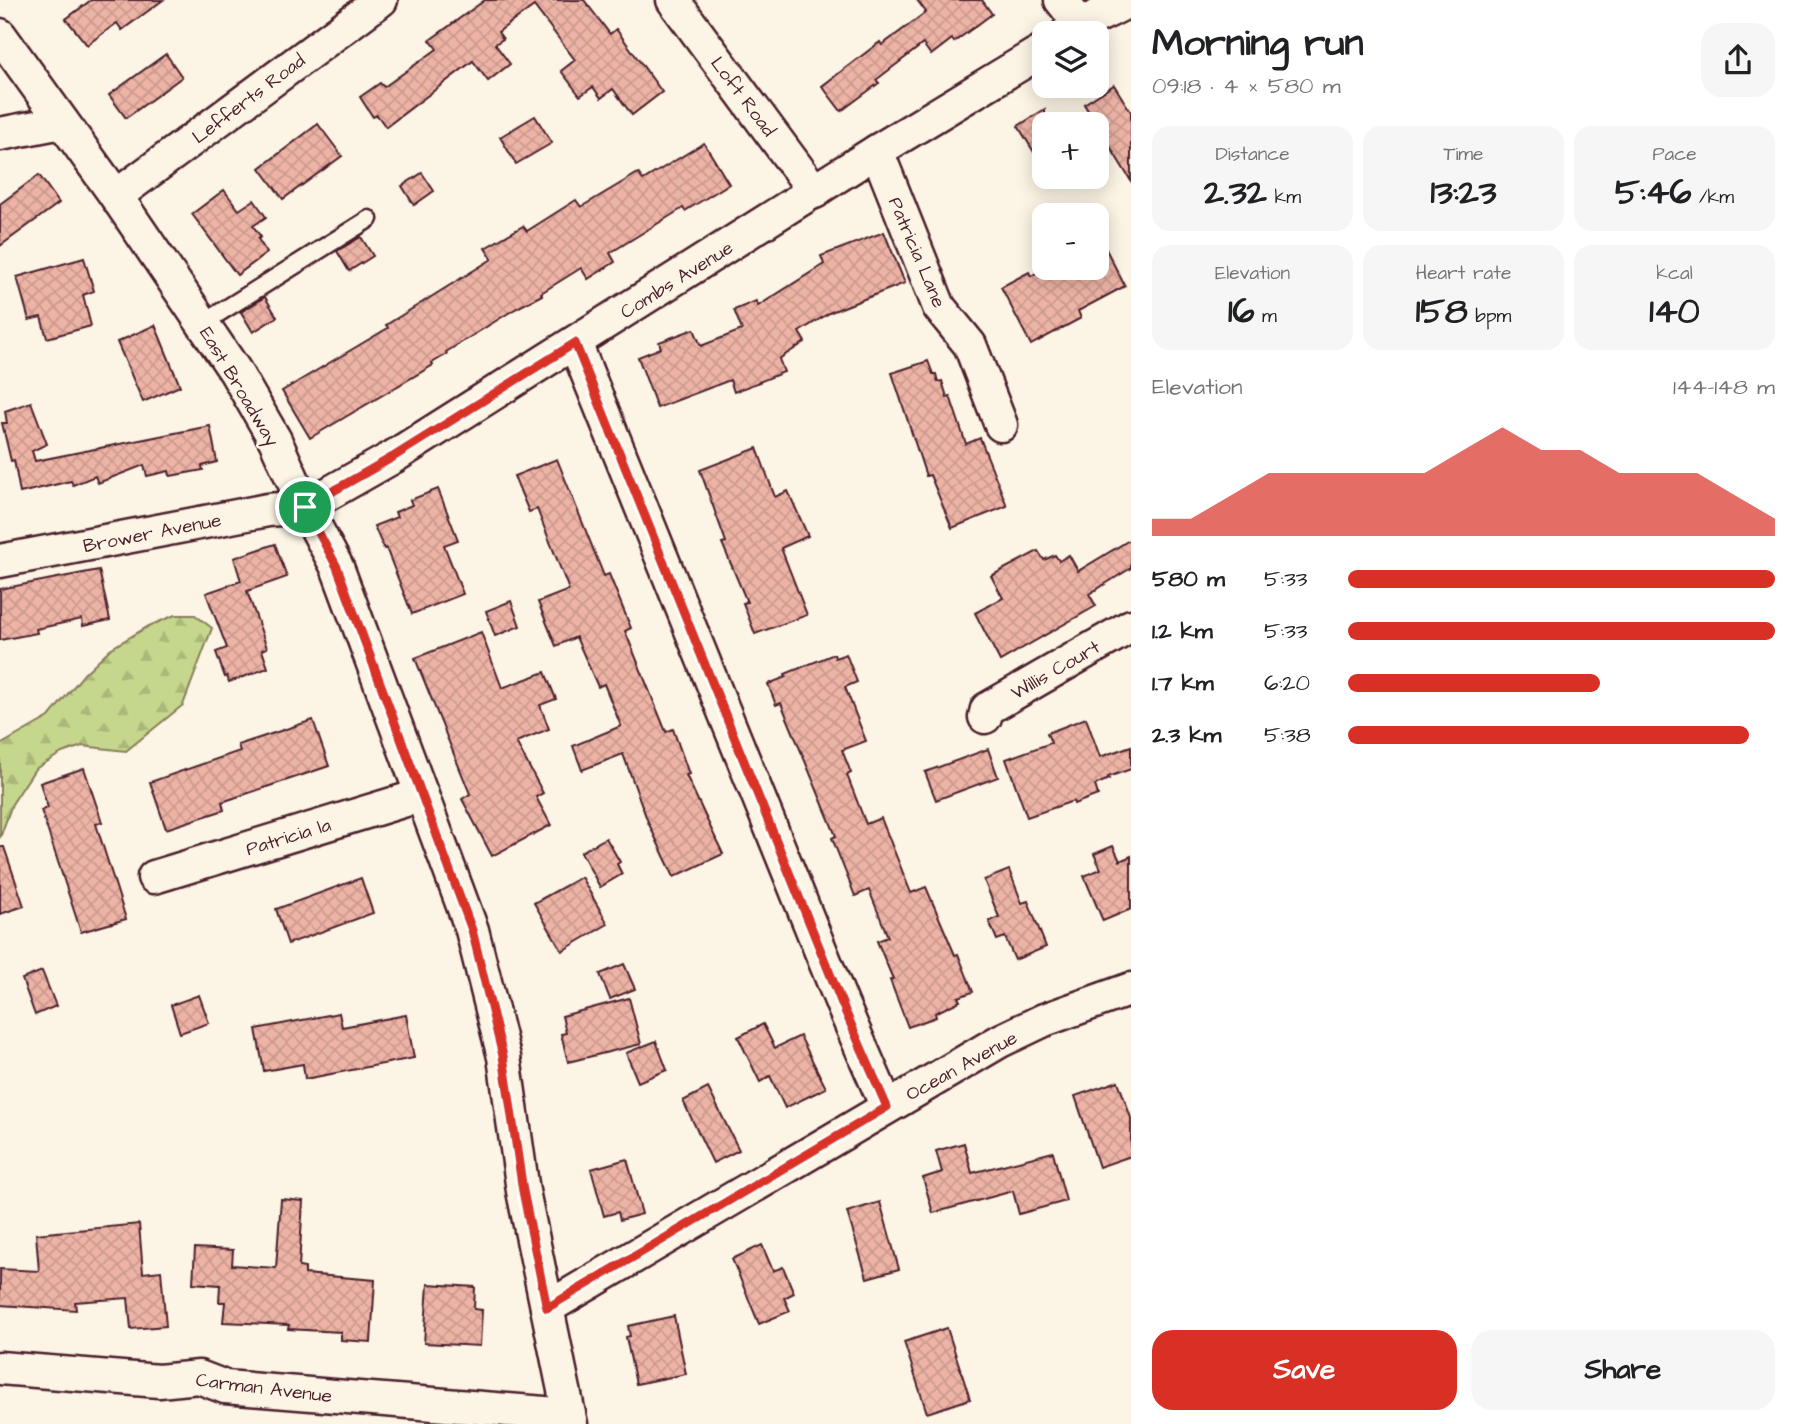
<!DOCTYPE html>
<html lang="en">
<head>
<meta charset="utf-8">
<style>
	:root { --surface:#fff; --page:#f6f6f6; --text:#202124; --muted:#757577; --accent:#d93025 }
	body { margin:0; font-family:"Architects Daughter",sans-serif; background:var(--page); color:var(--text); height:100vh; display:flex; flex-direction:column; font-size:26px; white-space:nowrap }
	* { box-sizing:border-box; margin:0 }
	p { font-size:23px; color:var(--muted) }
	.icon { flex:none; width:38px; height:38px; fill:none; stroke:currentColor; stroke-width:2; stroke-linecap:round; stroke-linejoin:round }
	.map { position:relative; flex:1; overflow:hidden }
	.side { display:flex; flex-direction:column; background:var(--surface); width:665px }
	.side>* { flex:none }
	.buttons { position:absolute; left:1032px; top:21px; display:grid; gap:14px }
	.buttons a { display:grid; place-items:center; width:77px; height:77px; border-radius:14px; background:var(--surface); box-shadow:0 4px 18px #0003; font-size:35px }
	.pin { position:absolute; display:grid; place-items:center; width:60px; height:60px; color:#fff; margin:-30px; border:4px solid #fff; border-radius:50%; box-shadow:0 2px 7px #0007 }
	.round { display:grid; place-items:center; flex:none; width:74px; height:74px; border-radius:21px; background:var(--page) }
	.summary { display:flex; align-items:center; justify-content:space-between; height:119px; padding:0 21px }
	h1 { font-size:38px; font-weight:700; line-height:52px }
	.figures { display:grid; grid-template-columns:repeat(3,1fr); gap:10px; height:119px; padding:7px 21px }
	.figures div { display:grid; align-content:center; border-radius:18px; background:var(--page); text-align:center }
	.figures b { font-size:35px; font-weight:700 }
	.figures small { font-size:19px; font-weight:400 }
	.figures p { font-size:19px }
	.chart { height:196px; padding:14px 21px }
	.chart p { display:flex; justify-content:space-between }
	.chart svg { width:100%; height:126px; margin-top:7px; fill:var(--accent); opacity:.7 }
	.button { display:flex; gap:14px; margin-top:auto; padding:14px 21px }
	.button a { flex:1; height:80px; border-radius:21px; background:var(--accent); color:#fff; font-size:28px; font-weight:700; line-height:80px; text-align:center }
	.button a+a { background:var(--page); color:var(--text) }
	ul { padding:0 21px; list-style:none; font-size:23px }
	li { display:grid; grid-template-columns:112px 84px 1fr; align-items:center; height:52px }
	li i { height:18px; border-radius:9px; background:var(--accent) }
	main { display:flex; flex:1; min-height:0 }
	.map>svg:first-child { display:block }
	.forest { fill:url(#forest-firs); stroke:#887b5c; stroke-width:2 }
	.building { fill:url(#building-cross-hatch); stroke:#4a1f2b; stroke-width:2 }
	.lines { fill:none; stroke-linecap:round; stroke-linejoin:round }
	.service-casing { stroke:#4a1f2b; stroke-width:21 }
	.minor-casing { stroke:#4a1f2b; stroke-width:37 }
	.service { stroke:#fcf5e5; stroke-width:16 }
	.minor { stroke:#fcf5e5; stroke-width:32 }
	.route-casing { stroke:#fff; stroke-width:14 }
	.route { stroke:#d93025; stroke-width:9 }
	.labels { text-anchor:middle; stroke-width:5; stroke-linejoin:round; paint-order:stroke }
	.street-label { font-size:19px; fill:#4a1f2b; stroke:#fcf5e5 }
</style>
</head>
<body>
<main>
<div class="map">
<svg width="1131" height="1424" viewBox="0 0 1131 1424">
	<defs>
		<pattern id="forest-firs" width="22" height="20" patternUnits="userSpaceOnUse" patternTransform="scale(1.75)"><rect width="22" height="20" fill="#c5d78c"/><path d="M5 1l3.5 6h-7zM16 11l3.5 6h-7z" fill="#abb879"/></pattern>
		<pattern id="building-cross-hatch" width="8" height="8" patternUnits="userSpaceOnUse" patternTransform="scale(1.75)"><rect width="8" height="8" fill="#edb4a6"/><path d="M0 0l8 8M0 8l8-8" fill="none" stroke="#cd9a8f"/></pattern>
	</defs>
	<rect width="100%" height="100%" fill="#fcf5e5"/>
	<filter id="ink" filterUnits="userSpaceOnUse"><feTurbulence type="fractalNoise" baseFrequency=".0143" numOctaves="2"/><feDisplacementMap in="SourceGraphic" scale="14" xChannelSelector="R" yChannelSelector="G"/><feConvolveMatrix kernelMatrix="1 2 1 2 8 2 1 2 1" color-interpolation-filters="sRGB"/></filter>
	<g filter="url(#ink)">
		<path class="forest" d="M175,615h20l17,13 -29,77 -57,46 -44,-5 -20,7 -27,16 -23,35 -12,34v-93l49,-28 35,-43 26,-25 39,-23z"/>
		<g class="building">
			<path d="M91,0h72l-41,30 -5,-7 -30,22 -21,-26z"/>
			<path d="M485,0h99l26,34 6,-5 46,63 -30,23 -19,-26 -12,9 -8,-11 -13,9 -19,-25 14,-11 -41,-54 -36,26 5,7 -8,5 15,20 -22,17 -15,-20 -87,66 -9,-12 -4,2 -13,-20 20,-14 4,4 53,-38 -7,-9z"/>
			<path d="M917,0h65l10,14 -38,28 -2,-3 -21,16 -8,-11 -47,36 3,3 -38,28 -19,-25 58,-44 2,3 44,-33z"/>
			<path d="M166,54l16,23 -56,41 -17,-23z"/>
			<path d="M1114,85l17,27v69l-47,-77z"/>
			<path d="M1045,109v61l-27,-44z"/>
			<path d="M535,116l17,27 -36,21 -16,-27z"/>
			<path d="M318,124l24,32 -59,43 -23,-31z"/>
			<path d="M704,143l25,41 -44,27 -2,-3 -73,45 5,9 -27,17 -7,-11 -40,25 1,2 -27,14 -69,43 1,2 -15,9 1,2 -123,73 -28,-47 106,-63 -2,-3 106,-66 -7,-11 38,-22 4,5 49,-31 5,7 57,-34 5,7z"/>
			<path d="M422,173l12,18 -20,14 -12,-19z"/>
			<path d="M39,175l20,28 -59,43v-42z"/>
			<path d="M224,190l15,20 15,-10 12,17 -13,9 8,11 -3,2 9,14 -30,22 -45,-61z"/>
			<path d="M884,232l21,51 -74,29 -32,20 6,10 -26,17 5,13 -50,20 -4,-12 -73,28 -19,-51 23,-9 -2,-6 35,-13 7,17 41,-16 -8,-20 22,-9 2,5 66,-42 -3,-8z"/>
			<path d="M1097,232l28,54 -47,25 3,7 -50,27 -30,-58 28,-15 2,4 14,-8h52z"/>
			<path d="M361,237l12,19 -24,15 -12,-20z"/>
			<path d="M84,258l10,33 -11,4 8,31 -44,12 -6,-21 -12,3 -12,-43z"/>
			<path d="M265,297l12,20 -24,15 -12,-20z"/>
			<path d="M155,325l25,61 -37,16 -26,-60z"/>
			<path d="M928,361l5,13h3l2,8 4,-1 5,16 3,-1 16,48 14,-6 27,68 -55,22 -22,-53 -4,1 -34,-103z"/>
			<path d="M31,402l16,42 -15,7 3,10 175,-35 7,36 -15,4 1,4 -33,6 -1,-5 -22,5 -3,-11 -46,18 -3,-7 -22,9 -2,-4 -51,12 -6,-33 -3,1 -9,-38h5l-2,-12z"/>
			<path d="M757,448l18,49 13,-6 20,45 -27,12 26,67 -52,19 -12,-31 4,-1 -25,-59 4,-1 -26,-72z"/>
			<path d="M557,459l47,117 5,-2 22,54 -6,3 41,101 7,-3 16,45 -3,1 37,79 -49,23 -26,-55 -25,-68 -41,16 -9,-24 48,-20 -17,-42 -6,3 -22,-50 -20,9 -18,-44 31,-12 -32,-81 -8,3 -15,-36z"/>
			<path d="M438,489l20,51 -14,5 19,49 -51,20 -26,-66 -2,1 -10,-23 23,-9 -2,-5 17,-7 -2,-5z"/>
			<path d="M1131,539v29l-42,26 7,12 -96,55 -25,-48 28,-15 -12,-22 47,-25 6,9 11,-5 4,6 10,-6 9,16z"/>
			<path d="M275,544l12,33 -40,14 20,57 -5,2 6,18 -39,14 -2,-6 -2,1 -9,-25 11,-4 -21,-55 35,-12 -7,-23z"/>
			<path d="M99,570l11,50 -27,6 -1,-7 -46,10 1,4 -37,7v-51z"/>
			<path d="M511,601l9,25 -25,10 -9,-25z"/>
			<path d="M481,632l21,56 43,-16 11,27 -16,6 9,24 -33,13 27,51 -7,4 15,28 -59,31 -30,-57 8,-5 -55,-136z"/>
			<path d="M834,654l1,4 11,-4 11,28 -12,5 21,54 -24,9 9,23 -4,2 19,49 15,-6 30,75 15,-6 29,68 3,-1 15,38 -15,5 2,4 -25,12 1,4 -28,10 -18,-47 3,-1 -16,-38 11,-4 -19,-47 -14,6 -23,-58 4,-2 -55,-133 -5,2 -8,-21 18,-7 -1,-3z"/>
			<path d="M1086,718l14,39 31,-11v23l-23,8 1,2 -14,6 3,10 -24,9 -1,-3 -46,16 -21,-58 45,-16 -4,-10z"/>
			<path d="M313,720l16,46 -107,36 2,8 -58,19 -16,-47 90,-31 -2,-6z"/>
			<path d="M988,749l10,28 -62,23 -11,-28z"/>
			<path d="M84,768l18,54 -6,2 30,95 -45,13 -40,-122 7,-2 -8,-25z"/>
			<path d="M606,838l14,24 -3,2 5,10 -22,13 -19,-35z"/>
			<path d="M1113,846l7,15 11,-5v53l-28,12 -19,-45 17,-7 -7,-15z"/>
			<path d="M0,847h4l20,59 -24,8z"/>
			<path d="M1009,870l13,33 6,-2 18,46 -31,13 -10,-23 -8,3 -8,-19 10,-4 -15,-37z"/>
			<path d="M581,877l27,47 -46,27 -28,-48z"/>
			<path d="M361,878l12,35 -85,31 -12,-35z"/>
			<path d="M624,964l11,25 -25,10 -10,-25z"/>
			<path d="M42,971l14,35 -21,9 -13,-36z"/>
			<path d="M199,995l10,28 -29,10 -9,-28z"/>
			<path d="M629,998l12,46 -73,18 -7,-28 5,-1 -4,-17z"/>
			<path d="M339,1013l3,14 64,-12 8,43 -109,21 -2,-15 -39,7 -8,-42z"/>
			<path d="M763,1024l12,24 25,-12 26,52 -41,20 -15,-32 -10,6 -22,-45z"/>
			<path d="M656,1041l11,29 -29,12 -12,-29z"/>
			<path d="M1118,1081l13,37v38l-32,11 -24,-71z"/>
			<path d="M708,1088l31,62 -26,13 -30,-62z"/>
			<path d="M964,1143l8,30 81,-21 13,49 -47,13 -6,-23 -80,22 -10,-35 19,-6 -6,-21z"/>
			<path d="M627,1159l15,55 -22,6 -2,-8 -14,4 -13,-47z"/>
			<path d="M281,1199l22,2 -4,66 6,1v6l70,6 -4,62 -30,-2v-8l-53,-3 1,-4 -66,-3 2,-20h-6l1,-17 -27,-2 2,-35 38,2 -1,15 44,3z"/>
			<path d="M880,1202l19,67 -32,9 -20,-66z"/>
			<path d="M139,1224l4,49 18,-2 5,55 -35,3 -3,-31 -53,4 1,8 -76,-5v-36l39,2 -3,-37z"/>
			<path d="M762,1245l11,26 10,-4 11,26 -10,5 6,13 -31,13 -27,-65z"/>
			<path d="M428,1284l47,3 -1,22 8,1 -2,36 -56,-3z"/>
			<path d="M674,1316l12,58 -50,10 -10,-47 4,-1 -2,-10z"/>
			<path d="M947,1328l23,71 -43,14 -23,-71z"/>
		</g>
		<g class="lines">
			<defs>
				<path id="service" d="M203,323l166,-104"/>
				<g id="minor">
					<path d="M673,0l142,192"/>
					<path d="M1061,0l19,24"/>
					<path d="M1067,33c19,-14 42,-20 62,-33"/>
					<path d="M0,35l116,161 119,175 40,69 30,67 32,60 135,363 32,127 19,134 48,233"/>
					<path d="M0,134l62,-12"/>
					<path d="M877,151l62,156 31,38 31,80"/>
					<path d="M116,196l265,-196"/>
					<path d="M575,343l268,663 44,101"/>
					<path d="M0,561l268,-51 37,-3 88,-50 484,-306 168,-102"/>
					<path d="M985,717l2,-8 144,-83"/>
					<path d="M154,877l268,-82"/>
					<path d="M547,1308l453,-267 44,-21 87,-31"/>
					<path d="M0,1368l159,13 40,-4 26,10 344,28"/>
				</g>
			</defs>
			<use href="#service" class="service-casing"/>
			<use href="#minor" class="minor-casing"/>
			<use href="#service" class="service"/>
			<use href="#minor" class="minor"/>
		</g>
	</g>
	<g class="lines" filter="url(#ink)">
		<defs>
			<path id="route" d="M575,343l268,663 44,101 -340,201 -24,-117 -20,-135 -31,-126 -135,-363 -32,-60 88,-50z"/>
		</defs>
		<use href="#route" class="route-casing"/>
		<use href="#route" class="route"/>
	</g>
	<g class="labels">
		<g class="street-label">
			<text transform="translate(744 96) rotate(53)" y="7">Loft Road</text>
			<text transform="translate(248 98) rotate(-37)" y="7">Lefferts Road</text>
			<text transform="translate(918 252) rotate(67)" y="7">Patricia Lane</text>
			<text transform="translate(676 279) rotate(-32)" y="7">Combs Avenue</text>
			<text transform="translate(240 386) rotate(59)" y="7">East Broadway</text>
			<text transform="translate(152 532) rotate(-11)" y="7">Brower Avenue</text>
			<text transform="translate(1055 669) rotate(-30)" y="7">Willis Court</text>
			<text transform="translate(288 836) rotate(-17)" y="7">Patricia la</text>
			<text transform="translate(961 1065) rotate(-29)" y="7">Ocean Avenue</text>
			<text transform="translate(264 1387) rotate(7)" y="7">Carman Avenue</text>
		</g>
	</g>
</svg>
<div class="buttons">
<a><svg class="icon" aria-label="layers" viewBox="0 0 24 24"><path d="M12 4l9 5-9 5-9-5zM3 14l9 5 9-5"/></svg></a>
<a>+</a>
<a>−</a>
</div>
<div class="pin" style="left:305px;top:507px;background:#1e9e55"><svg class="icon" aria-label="arrive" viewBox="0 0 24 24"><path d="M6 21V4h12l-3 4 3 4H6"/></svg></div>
</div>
<section class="side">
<div class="summary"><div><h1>Morning run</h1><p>09:18 · 4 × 580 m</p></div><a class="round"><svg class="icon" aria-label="share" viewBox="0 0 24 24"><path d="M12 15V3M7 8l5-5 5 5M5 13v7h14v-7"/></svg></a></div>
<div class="figures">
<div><p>Distance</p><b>2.32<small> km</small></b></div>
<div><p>Time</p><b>13:23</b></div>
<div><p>Pace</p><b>5:46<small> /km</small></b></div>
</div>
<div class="figures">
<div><p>Elevation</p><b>16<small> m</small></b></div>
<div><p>Heart rate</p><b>158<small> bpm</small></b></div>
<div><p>kcal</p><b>140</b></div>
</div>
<div class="chart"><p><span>Elevation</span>144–148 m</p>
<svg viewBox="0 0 160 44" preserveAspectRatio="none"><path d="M0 44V38L10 38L20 30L30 22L40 22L50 22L60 22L70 22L80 14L90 6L100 14L110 14L120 22L130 22L140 22L150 30L160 38V44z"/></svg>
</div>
<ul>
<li><b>580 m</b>5:33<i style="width:100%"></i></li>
<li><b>1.2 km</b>5:33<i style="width:100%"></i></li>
<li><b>1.7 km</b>6:20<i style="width:59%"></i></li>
<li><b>2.3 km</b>5:38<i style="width:94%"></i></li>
</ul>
<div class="button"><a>Save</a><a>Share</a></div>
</section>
</main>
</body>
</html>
